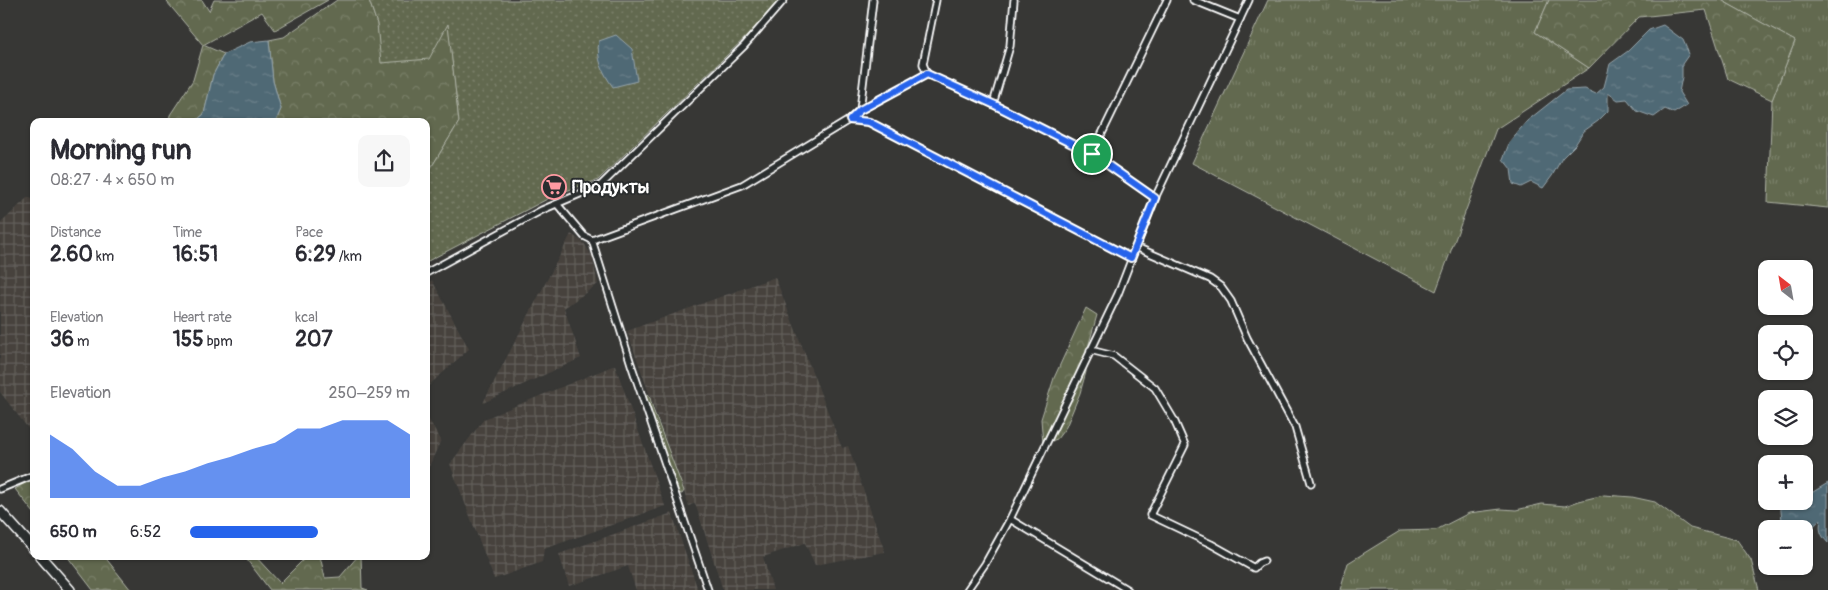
<!DOCTYPE html>
<html lang="en">
<head>
<meta charset="utf-8">
<style>
	:root { --surface:#fff; --page:#f7f7f7; --text:#2b2b33; --muted:#7c7c81; --accent:#2563eb }
	body { margin:0; font-family:Pangolin,sans-serif; background:var(--page); color:var(--text); height:100vh; display:flex; flex-direction:column; font-size:19px; white-space:nowrap }
	* { box-sizing:border-box; margin:0 }
	p { font-size:16px; color:var(--muted) }
	.icon { flex:none; width:28px; height:28px; fill:none; stroke:currentColor; stroke-width:2; stroke-linecap:round; stroke-linejoin:round }
	.map { position:relative; flex:1; overflow:hidden }
	.drawer { position:absolute; left:30px; top:118px; width:400px; height:442px; display:flex; flex-direction:column; background:var(--surface); border-radius:10px; box-shadow:0 1px 4px #0004 }
	.drawer>* { flex:none }
	.needle { width:32px; rotate:329deg }
	.buttons { position:absolute; left:1758px; top:260px; display:grid; gap:10px }
	.buttons a { display:grid; place-items:center; width:55px; height:55px; border-radius:10px; background:var(--surface); box-shadow:0 1px 4px #0004; font-size:25px }
	.pin { position:absolute; display:grid; place-items:center; width:42px; height:42px; color:#fff; margin:-21px; border:2px solid #fff; border-radius:50%; box-shadow:0 1px 5px #0007 }
	.round { display:grid; place-items:center; flex:none; width:52px; height:52px; border-radius:10px; background:var(--page) }
	.headline { display:flex; align-items:center; justify-content:space-between; height:85px; padding:0 20px }
	h1 { font-size:28px; font-weight:800; line-height:38px }
	.metrics { display:grid; grid-template-columns:repeat(3,1fr); gap:8px; height:85px; padding:5px 20px }
	.metrics div { display:grid; align-content:center }
	.metrics b { font-size:21px; font-weight:800 }
	.metrics small { font-size:14px; font-weight:400 }
	.metrics p { font-size:14px }
	.chart { height:140px; padding:10px 20px }
	.chart p { display:flex; justify-content:space-between }
	.chart svg { width:100%; height:90px; margin-top:5px; fill:var(--accent); opacity:.7 }
	ul { padding:0 20px; list-style:none; font-size:16px }
	li { display:grid; grid-template-columns:80px 60px 1fr; align-items:center; height:38px }
	li i { height:12px; border-radius:6px; background:var(--accent) }
	.map>svg:first-child { display:block }
	.industrial { fill:url(#industrial-grid) }
	.grass { fill:url(#grass-tufts); stroke:#b0b4a7 }
	.forest { fill:url(#forest-crowns); stroke:#b0b4a7 }
	.park { fill:url(#park-dots); stroke:#b0b4a7 }
	.water { fill:url(#water-ripples); stroke:#96a5ac }
	.lines { fill:none; stroke-linecap:round; stroke-linejoin:round }
	.street-casing { stroke:#fff; stroke-width:9 }
	.secondary-casing { stroke:#fff; stroke-width:12 }
	.street { stroke:#2a2d2e; stroke-width:5.5 }
	.secondary { stroke:#2a2d2e; stroke-width:9 }
	.route-casing { stroke:#fff; stroke-width:10 }
	.route { stroke:#2563eb; stroke-width:6 }
	.labels { text-anchor:middle; stroke-width:4; stroke-linejoin:round; paint-order:stroke }
	.poi-label { font-size:18px; font-weight:bold; fill:#fff; stroke:#2a2d2e; text-anchor:start }
</style>
</head>
<body>
<div class="map">
<svg width="1828" height="590" viewBox="0 0 1828 590">
	<defs>
		<pattern id="industrial-grid" width="8" height="8" patternUnits="userSpaceOnUse" patternTransform="scale(1.25)"><rect width="8" height="8" fill="#47433e"/><path d="M0 4h8M4 0v8" fill="none" stroke="#635f5b"/></pattern>
		<pattern id="grass-tufts" width="24" height="20" patternUnits="userSpaceOnUse" patternTransform="scale(1.25)"><rect width="24" height="20" fill="#62694f"/><path d="M3 7l-1-3M5 7V3M7 7l1-3M15 17l-1-3M17 17v-4M19 17l1-3" fill="none" stroke="#7a8069"/></pattern>
		<pattern id="forest-crowns" width="20" height="18" patternUnits="userSpaceOnUse" patternTransform="scale(1.25)"><rect width="20" height="18" fill="#62694f"/><path d="M2 6a3 3 0 1 1 6 0M12 15a3 3 0 1 1 6 0" fill="none" stroke="#7a8069"/></pattern>
		<pattern id="park-dots" width="8" height="8" patternUnits="userSpaceOnUse" patternTransform="scale(1.25)"><rect width="8" height="8" fill="#62694f"/><path d="M2 2h.1M6 6h.1" fill="none" stroke="#7a8069" stroke-width="1.8" stroke-linecap="round"/></pattern>
		<pattern id="water-ripples" width="26" height="14" patternUnits="userSpaceOnUse" patternTransform="scale(1.25)"><rect width="26" height="14" fill="#506975"/><path d="M2 4q2-2 4 0t4 0M15 11q2-2 4 0t4 0" fill="none" stroke="#6a808a"/></pattern>
	</defs>
	<rect width="100%" height="100%" fill="#373735"/>
	<filter id="ink" filterUnits="userSpaceOnUse"><feTurbulence type="fractalNoise" baseFrequency=".02" numOctaves="2"/><feDisplacementMap in="SourceGraphic" scale="10" xChannelSelector="R" yChannelSelector="G"/><feConvolveMatrix kernelMatrix="1 2 1 2 8 2 1 2 1" color-interpolation-filters="sRGB"/></filter>
	<g filter="url(#ink)">
		<g class="industrial">
			<path d="M28,197l6,3v236l-34,-44v-168z"/>
			<path d="M571,234l13,9 8,13 6,28 -34,24 17,50 -98,45z"/>
			<path d="M775,277l67,171 6,-2 37,106 -70,13 -10,-22 -42,14 10,33h-50l-28,-87 -6,3 -62,-175z"/>
			<path d="M432,280l37,69 -43,39v-104z"/>
			<path d="M615,365l50,141 -121,43 -2,13 -48,17 -44,-115 34,-45z"/>
			<path d="M426,415l15,25 -15,33z"/>
			<path d="M672,513l26,77h-62l-8,-24 -59,20 -10,-32z"/>
		</g>
		<g class="grass">
			<path d="M1268,0h281l-14,32 54,36 -93,61 -60,162 -244,-128z"/>
			<path d="M1721,0h107v208l-60,-6 4,-102 23,-59z"/>
			<path d="M647,394l3,4 3,11 31,82 -2,3 -4,-1 -35,-96z"/>
			<path d="M1604,495l28,2 23,5 35,26 47,12 14,20 8,30h-419l8,-27 52,-32 36,-1 33,-17 32,-4 15,1 26,-6 23,2 14,-5z"/>
		</g>
		<g class="forest">
			<path d="M169,0h33l7,11 5,-11h114l-53,30 -13,-18 -59,33 21,9 -11,21 -9,39 -8,7h-27l1,-6 23,-35 10,-35 -36,-43z"/>
			<path d="M337,0h32l8,24 5,39 66,-41 11,100 -33,54v-55h-150l5,-12 -8,-28 -4,-41 15,-3z"/>
			<path d="M1549,0h172l74,41 -23,59 -44,-21 -22,-69 -67,7 -50,51 -54,-36z"/>
			<path d="M1086,308l11,7 -12,43 1,14 -6,21 -14,34 -9,12 -14,5 -2,-25 13,-41z"/>
			<path d="M30,480l4,4v29l-19,-24z"/>
			<path d="M67,556h37l27,34h-38z"/>
			<path d="M244,556h11l25,27 27,-27h13l5,22 15,-1 18,-21h3l1,32 6,2h-98z"/>
		</g>
		<path class="park" d="M369,0h415l-186,180 -41,14 -131,68v-86l33,-54 -11,-98 -19,35 -48,4 -4,-39z"/>
		<g class="water">
			<path d="M1663,25l20,15 6,14 -7,10v13l-3,15 8,13 -13,8 -9,-4 -11,8 -17,-6 -10,-12 -9,1 -10,-7v18l-10,10 -14,10 -9,14 -13,13 -10,18 -9,12 -12,-6 -10,5 -8,-3 -2,-15 -8,-10 7,-18 17,-20 39,-31 19,-1 11,5 8,-7 6,-23 18,-13 21,-21z"/>
			<path d="M616,35l16,14 5,32 -24,6c-10,-14 -17,-28 -14,-46z"/>
			<path d="M269,40l4,41 8,28 -5,12h-80l8,-7 9,-39 11,-21 26,-12z"/>
			<path d="M1828,483v60c-8,-9 -9,-13 -7,-24l-16,15 4,9 -5,8v-22h-17l-5,-8 -2,-20h24v-7l9,-2z"/>
		</g>
		<g class="lines">
			<defs>
				<g id="street">
					<path d="M1193,0l47,19"/>
					<path d="M927,74l-4,-10 13,-64"/>
					<path d="M993,104l17,-58 4,-46"/>
					<path d="M860,110l13,-110"/>
					<path d="M849,120l20,2 262,136"/>
					<path d="M1092,154l75,-154"/>
					<path d="M557,204l27,32 8,4 39,124 77,226"/>
					<path d="M592,240l150,-55 107,-65 11,-10 67,-36 66,30 99,50 63,44"/>
					<path d="M1136,247l74,32 11,8 10,14 16,37 48,89 16,56"/>
					<path d="M426,273l116,-63 59,-25 143,-139 40,-46"/>
					<path d="M1090,350l24,6 41,32 19,32 11,25 -35,70 61,29 43,24 5,-5 5,-2"/>
					<path d="M0,489l34,-14"/>
					<path d="M1010,519l118,71"/>
					<path d="M967,590l18,-26 25,-45 108,-225 37,-96 94,-198"/>
				</g>
				<g id="secondary">
					<path d="M0,511l34,38"/>
					<path d="M40,556l30,34"/>
				</g>
			</defs>
			<use href="#street" class="street-casing"/>
			<use href="#secondary" class="secondary-casing"/>
			<use href="#street" class="street"/>
			<use href="#secondary" class="secondary"/>
		</g>
	</g>
	<g class="lines" filter="url(#ink)">
		<defs>
			<path id="route" d="M927,74l66,30 99,50 63,44 -24,60 -262,-136 -19,-2 10,-10z"/>
		</defs>
		<use href="#route" class="route-casing"/>
		<use href="#route" class="route"/>
	</g>
	<defs>
		<symbol id="supermarket-ring" viewBox="-11 -11 22 22"><circle r="9.5" fill="#2a2d2e" stroke="#ff9aa2" stroke-width="1.5"/><path d="M-6-5.5h2.5l.6 2H6L4.5 2H-2.5L-4.4-4H-6ZM-1.5 3.2a1.3 1.3 0 1 0 .1 0ZM3 3.2a1.3 1.3 0 1 0 .1 0Z" fill="#ff9aa2"/></symbol>
	</defs>
	<g fill-rule="evenodd">
		<use href="#supermarket-ring" x="540" y="173" width="28" height="28"/>
	</g>
	<g class="labels">
		<g class="poi-label">
			<text x="572" y="193">Продукты</text>
		</g>
	</g>
</svg>
<div class="buttons">
<a><svg class="needle" viewBox="-14 -14 28 28"><path d="M0-13l5 13h-10z" fill="#e53935"/><path d="M0 13l5-13h-10z" fill="#7c7c81"/></svg></a>
<a><svg class="icon" aria-label="locate" viewBox="0 0 24 24"><circle cx="12" cy="12" r="6"/><path d="M12 2v4M12 18v4M2 12h4M18 12h4"/></svg></a>
<a><svg class="icon" aria-label="layers" viewBox="0 0 24 24"><path d="M12 4l9 5-9 5-9-5zM3 14l9 5 9-5"/></svg></a>
<a>+</a>
<a>−</a>
</div>
<div class="pin" style="left:1092px;top:154px;background:#1e9e55"><svg class="icon" aria-label="arrive" viewBox="0 0 24 24"><path d="M6 21V4h12l-3 4 3 4H6"/></svg></div>
<section class="drawer">
<div class="headline"><div><h1>Morning run</h1><p>08:27 · 4 × 650 m</p></div><a class="round"><svg class="icon" aria-label="share" viewBox="0 0 24 24"><path d="M12 15V3M7 8l5-5 5 5M5 13v7h14v-7"/></svg></a></div>
<div class="metrics">
<div><p>Distance</p><b>2.60<small> km</small></b></div>
<div><p>Time</p><b>16:51</b></div>
<div><p>Pace</p><b>6:29<small> /km</small></b></div>
</div>
<div class="metrics">
<div><p>Elevation</p><b>36<small> m</small></b></div>
<div><p>Heart rate</p><b>155<small> bpm</small></b></div>
<div><p>kcal</p><b>207</b></div>
</div>
<div class="chart"><p><span>Elevation</span>250–259 m</p>
<svg viewBox="0 0 160 44" preserveAspectRatio="none"><path d="M0 44V13L10 20L20 31L30 38L40 38L50 34L60 31L70 27L80 24L90 20L100 17L110 10L120 10L130 6L140 6L150 6L160 13V44z"/></svg>
</div>
<ul>
<li><b>650 m</b>6:52<i style="width:58%"></i></li>
</ul>
</section>
</div>
</body>
</html>
